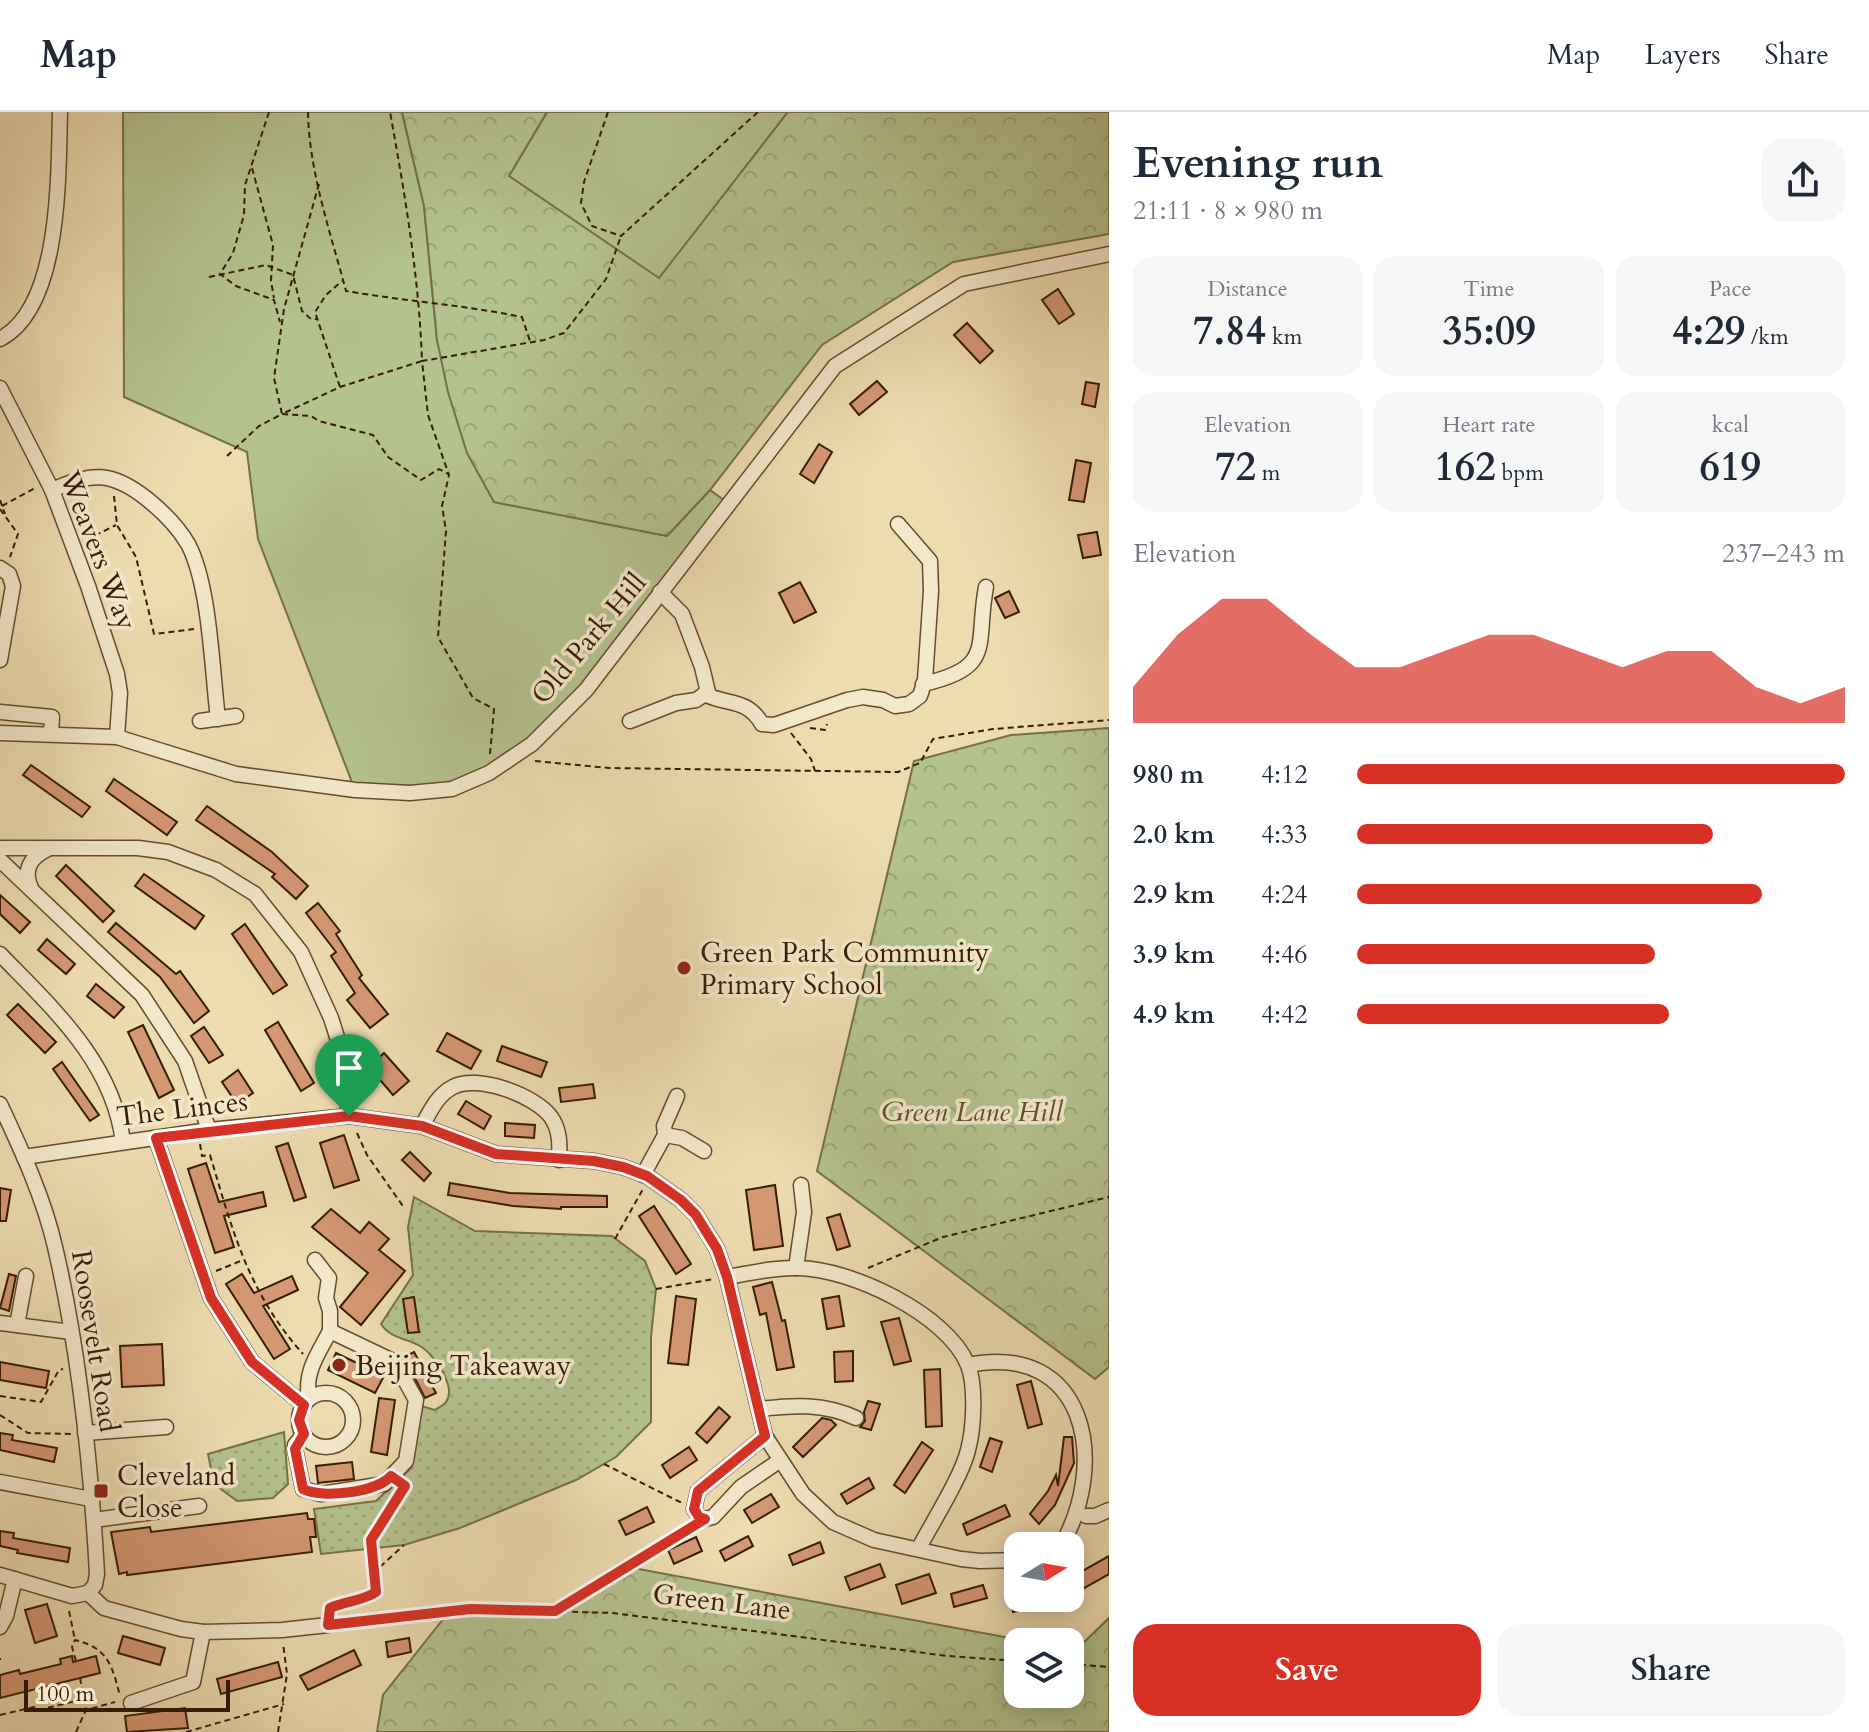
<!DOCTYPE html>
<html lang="en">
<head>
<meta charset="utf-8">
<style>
	:root { --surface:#fff; --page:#f6f6f7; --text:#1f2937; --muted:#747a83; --line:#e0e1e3; --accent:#d93025 }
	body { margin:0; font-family:Cardo,serif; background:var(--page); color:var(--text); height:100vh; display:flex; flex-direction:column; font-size:30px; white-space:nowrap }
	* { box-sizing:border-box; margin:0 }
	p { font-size:26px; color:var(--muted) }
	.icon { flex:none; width:44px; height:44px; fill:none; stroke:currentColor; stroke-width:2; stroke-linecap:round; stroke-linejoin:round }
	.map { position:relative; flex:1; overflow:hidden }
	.panel { display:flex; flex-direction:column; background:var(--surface); width:760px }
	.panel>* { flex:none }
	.needle { width:52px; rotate:79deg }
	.fabs { position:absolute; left:1004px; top:1420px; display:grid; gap:16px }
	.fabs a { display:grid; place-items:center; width:80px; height:80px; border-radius:16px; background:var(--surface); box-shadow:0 4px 20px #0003; font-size:40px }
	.scale { position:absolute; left:24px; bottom:20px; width:206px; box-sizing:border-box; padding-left:8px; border:4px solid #361d03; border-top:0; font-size:22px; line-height:28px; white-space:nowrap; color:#361d03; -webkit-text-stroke:6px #f4e8cc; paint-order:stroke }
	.pin { position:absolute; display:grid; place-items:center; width:68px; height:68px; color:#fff; margin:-82px -34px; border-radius:50% 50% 50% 0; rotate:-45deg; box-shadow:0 0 8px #0007 }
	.pin .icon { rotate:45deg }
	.round { display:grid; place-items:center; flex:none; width:84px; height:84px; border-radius:24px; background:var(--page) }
	.summary { display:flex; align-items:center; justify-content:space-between; height:136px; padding:0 24px }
	h1 { font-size:44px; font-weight:700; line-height:60px }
	.stats { display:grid; grid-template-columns:repeat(3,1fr); gap:12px; height:136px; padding:8px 24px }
	.stats div { display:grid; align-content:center; border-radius:20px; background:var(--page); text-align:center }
	.stats b { font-size:40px; font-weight:700 }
	.stats small { font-size:22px; font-weight:400 }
	.stats p { font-size:22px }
	.chart { height:224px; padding:16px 24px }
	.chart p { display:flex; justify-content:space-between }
	.chart svg { width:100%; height:144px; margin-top:8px; fill:var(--accent); opacity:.7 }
	.button { display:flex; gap:16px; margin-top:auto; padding:16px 24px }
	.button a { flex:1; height:92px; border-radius:24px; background:var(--accent); color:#fff; font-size:32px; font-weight:700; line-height:92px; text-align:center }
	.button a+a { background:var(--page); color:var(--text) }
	ul { padding:0 24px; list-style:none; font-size:26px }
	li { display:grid; grid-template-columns:128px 96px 1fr; align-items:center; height:60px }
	li i { height:20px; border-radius:10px; background:var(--accent) }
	header { display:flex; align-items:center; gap:48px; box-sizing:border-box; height:112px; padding:0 40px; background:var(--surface); border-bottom:2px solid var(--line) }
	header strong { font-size:38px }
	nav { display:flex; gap:44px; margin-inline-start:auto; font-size:28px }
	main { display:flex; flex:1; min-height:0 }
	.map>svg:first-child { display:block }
	.green { fill:#b4c28f; stroke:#757049; stroke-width:2 }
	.forest { fill:url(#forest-crowns); stroke:#757049; stroke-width:2 }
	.park { fill:url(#park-dots); stroke:#757049; stroke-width:2 }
	.building { fill:#d59874; stroke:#361d03; stroke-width:2 }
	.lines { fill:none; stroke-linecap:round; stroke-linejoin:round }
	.minor-casing { stroke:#644d2e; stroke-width:17 }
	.path { stroke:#361d03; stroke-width:2; stroke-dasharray:6 4; stroke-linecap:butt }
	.minor { stroke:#f4e8cc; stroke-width:14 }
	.route-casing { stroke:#fff; stroke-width:16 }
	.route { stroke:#d93025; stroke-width:10 }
	.poi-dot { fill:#8f2418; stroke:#f4e8cc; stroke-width:3 }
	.labels { text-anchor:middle; stroke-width:7; stroke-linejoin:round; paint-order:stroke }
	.street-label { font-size:28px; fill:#361d03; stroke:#f4e8cc }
	.poi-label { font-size:28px; fill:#361d03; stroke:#f4e8cc; text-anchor:start }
	.park-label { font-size:28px; font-style:italic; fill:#5c4f2d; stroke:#f4e8cc }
</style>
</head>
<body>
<header>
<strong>Map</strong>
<nav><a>Map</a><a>Layers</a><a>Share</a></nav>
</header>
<main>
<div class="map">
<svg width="1109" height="1620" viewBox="0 0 1109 1620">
	<defs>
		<pattern id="forest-crowns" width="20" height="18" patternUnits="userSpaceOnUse" patternTransform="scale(2)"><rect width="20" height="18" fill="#b4c28f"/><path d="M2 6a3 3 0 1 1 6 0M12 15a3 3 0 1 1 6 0" fill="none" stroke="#9ba67a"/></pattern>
		<pattern id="park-dots" width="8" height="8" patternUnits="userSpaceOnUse" patternTransform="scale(2)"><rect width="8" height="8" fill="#b4c28f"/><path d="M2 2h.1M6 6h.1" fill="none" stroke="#9ba67a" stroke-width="1.8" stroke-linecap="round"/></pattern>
	</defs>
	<rect width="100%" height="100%" fill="#eedcb1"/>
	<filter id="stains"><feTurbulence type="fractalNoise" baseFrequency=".0025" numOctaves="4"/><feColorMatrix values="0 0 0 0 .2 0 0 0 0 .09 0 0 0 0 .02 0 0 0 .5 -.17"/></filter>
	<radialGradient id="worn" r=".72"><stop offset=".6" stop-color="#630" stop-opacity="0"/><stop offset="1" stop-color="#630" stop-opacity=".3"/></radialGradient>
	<g class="green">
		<path d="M123,0h279l22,94 13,134 57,162 173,34 43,-46 18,13 -142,187 -54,54 -80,45 -97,1 -97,-251 -11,-87 -123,-55z"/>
		<path d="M547,0h241l-129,167 -150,-103z"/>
	</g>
	<g class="forest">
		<path d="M402,0h145l-38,64 150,102 129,-166h321v122l-156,28 -131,83 -112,145 -43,46 -173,-34 -27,-49 -19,-61 -11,-52 -13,-134z"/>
		<path d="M1109,616v639l-14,12 -278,-208 97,-410 97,-26z"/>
		<path d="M617,1453l415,77h-14v52h52v-45l6,1 33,-32v114h-732l6,-37 65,-82 93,1z"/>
	</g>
	<g class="park">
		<path d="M414,1085l61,34 137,5 33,25 11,28 -5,48v85l-35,35 -40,23 -116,48 -56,17 -83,9 -7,-45 62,-8 34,-32 11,-63 14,4c4,-3 8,-4 11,-8 11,-15 -12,-48 -26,-56 -14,-8 -29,-7 -39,-22l32,-49 -5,-48z"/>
		<path d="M284,1320l4,52 -15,14 -36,3 -23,-17 -6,-30z"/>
	</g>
	<g class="building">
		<path d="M1058,177l16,25 -15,10 -17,-24z"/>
		<path d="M967,211l26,28 -13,12 -26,-28z"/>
		<path d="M877,269l10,11 -28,23 -9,-11z"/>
		<path d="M1086,270l13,2 -4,23 -13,-3z"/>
		<path d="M819,332l13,8 -18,31 -14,-9z"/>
		<path d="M1076,348l15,3 -7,39 -15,-2z"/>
		<path d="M1097,420l4,23 -18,3 -5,-23z"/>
		<path d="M800,470l16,30 -22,11 -15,-30z"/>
		<path d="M1009,479l10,21 -14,6 -10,-20z"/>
		<path d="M31,653l59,42 -8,10 -59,-42z"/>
		<path d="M114,667l63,43 -10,13 -61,-44z"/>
		<path d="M207,694l65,46 36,34 -12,13 -24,-22 3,-3 -79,-54z"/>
		<path d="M66,753l48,46 -11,11 -47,-46z"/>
		<path d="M144,762l60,42 -9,13 -60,-43z"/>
		<path d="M0,783l30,27 -10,11 -20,-19z"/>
		<path d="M318,791l22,28 -4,3 26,41 -3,3 29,36 -18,14 -23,-28 8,-7 -24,-37 5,-4 -30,-39z"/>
		<path d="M116,811l60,51 4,-3 29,40 -15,12 -34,-46 -52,-45z"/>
		<path d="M245,812l42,61 -14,9 -41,-60z"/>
		<path d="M47,827l28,25 -9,10 -28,-24z"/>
		<path d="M96,872l28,23 -10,11 -27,-22z"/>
		<path d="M18,892l38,38 -11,11 -38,-38z"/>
		<path d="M278,910l36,61 -13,8 -36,-61z"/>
		<path d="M143,913l31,65 -15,8 -31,-66z"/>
		<path d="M204,915l19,28 -14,8 -18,-27z"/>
		<path d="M447,921l34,18 -10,18 -34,-18z"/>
		<path d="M502,934l45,16 -6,15 -44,-16z"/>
		<path d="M384,941l25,28 -16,14 -24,-28z"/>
		<path d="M62,950l37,53 -9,6 -37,-52z"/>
		<path d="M238,958l15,23 -16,11 -15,-22z"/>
		<path d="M593,972l2,14 -34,4 -2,-14z"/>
		<path d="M466,989l25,15 -7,13 -26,-15z"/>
		<path d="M505,1011l30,2 -1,13 -29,-2z"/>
		<path d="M344,1023l15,45 -25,8 -14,-45z"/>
		<path d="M288,1031l18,54 -12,4 -18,-54z"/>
		<path d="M410,1040l21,21 -7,8 -22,-21z"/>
		<path d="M206,1051l13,39 44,-10 3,14 -42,10 10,31 -19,6 -27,-84z"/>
		<path d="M450,1071l60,10 97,3v11h-46v2l-48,-3 -65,-11z"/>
		<path d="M775,1073l8,61 -29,4 -8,-60z"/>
		<path d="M0,1076l11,2 -5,31h-6z"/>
		<path d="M654,1094l37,58 -15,10 -37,-58z"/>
		<path d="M331,1097l29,24 9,-11 20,17 -10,11 26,21 -44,54 -21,-18 28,-34 -56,-46z"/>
		<path d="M840,1102l10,32 -13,4 -10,-32z"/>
		<path d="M9,1162l7,2 -7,35 -9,-3z"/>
		<path d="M242,1162l12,19 38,-17 6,14 -35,16 27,43 -16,10 -48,-75z"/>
		<path d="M772,1170l10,39 3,-1 9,47 -17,3 -11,-57 -6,2 -7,-28z"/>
		<path d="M676,1184l20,3 -8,66 -20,-2z"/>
		<path d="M839,1184l5,30 -17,3 -5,-30z"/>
		<path d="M414,1185l5,35 -11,1 -5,-34z"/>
		<path d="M899,1206l12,43 -17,4 -13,-43z"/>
		<path d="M162,1232l2,41 -42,2 -2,-41z"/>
		<path d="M853,1239v30l-18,1 -1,-30z"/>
		<path d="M414,1240l22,41 -11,5 -21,-41z"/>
		<path d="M336,1241l48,23 -9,17 -47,-23z"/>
		<path d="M0,1250l49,9 -3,17 -46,-8z"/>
		<path d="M940,1257l2,57 -16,1 -2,-57z"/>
		<path d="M1031,1269l11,43 -14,4 -11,-43z"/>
		<path d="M379,1286l16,2 -8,55 -16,-3z"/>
		<path d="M868,1289l12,3 -9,26 -11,-3 5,-6 -1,-9z"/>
		<path d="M719,1295l11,10 -23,26 -11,-10z"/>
		<path d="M822,1306l9,2 5,5 -33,32 -10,-10z"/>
		<path d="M0,1321l13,2 -1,5 45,8 -3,14 -54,-12z"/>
		<path d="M1064,1325h8l2,26 -19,42 -16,19 -9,-10 18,-23 8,-16 2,11z"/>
		<path d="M990,1326l12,4 -10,30 -12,-5z"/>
		<path d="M922,1330l11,8 -28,43 -11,-8z"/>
		<path d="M689,1335l8,13 -27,18 -8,-13z"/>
		<path d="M352,1350l2,17 -36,4 -2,-17z"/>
		<path d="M869,1366l5,10 -27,16 -6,-10z"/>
		<path d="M771,1382l8,13 -27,16 -8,-13z"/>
		<path d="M1005,1393l5,11 -43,19 -4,-11z"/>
		<path d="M647,1395l7,15 -28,13 -7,-14z"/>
		<path d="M307,1401l1,6h6l2,18h-6l2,15 -185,23v-3l-8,2 -8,-42 39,-5 1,5z"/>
		<path d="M0,1419l14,2 -1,5 57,10 -2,14 -51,-9 1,-3 -18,-4z"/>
		<path d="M748,1424l5,10 -28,15 -5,-10z"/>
		<path d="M696,1425l6,14 -28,13 -6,-14z"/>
		<path d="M820,1430l4,11 -31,12 -4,-10z"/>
		<path d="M1109,1444v18l-39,22v-18z"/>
		<path d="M880,1452l5,13 -35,13 -5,-13z"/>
		<path d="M929,1462l7,19 -34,11 -6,-19z"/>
		<path d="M983,1473l4,13 -33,9 -3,-13z"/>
		<path d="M1010,1486h44l1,5 -42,9z"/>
		<path d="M47,1492l10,32 -22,7 -10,-33z"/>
		<path d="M123,1524l42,12 -5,17 -42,-12z"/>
		<path d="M409,1526l2,14 -23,5 -2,-15z"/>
		<path d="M354,1538l7,15 -53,25 -8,-14z"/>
		<path d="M72,1544l1,6 23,-6 4,17 -100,25v-23l19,-5 1,4 41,-10 -1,-5z"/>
		<path d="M278,1550l4,15 -61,17 -4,-15z"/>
		<path d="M185,1596l3,20 -61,4 -2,-16z"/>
	</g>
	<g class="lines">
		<defs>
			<g id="minor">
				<path d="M0,227c62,-32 58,-166 60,-227"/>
				<path d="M0,276l52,102 36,96 29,88 3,19 -3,44"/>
				<path d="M52,378c39,-18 60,-19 95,9 15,12 31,28 41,45 22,41 24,127 30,175"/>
				<path d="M0,456l9,6 4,12 -13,74"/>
				<path d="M923,572c73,-16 52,-39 63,-97"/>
				<path d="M704,582c25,12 43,4 58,30l12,1 73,-25 16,-3 20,3 12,6 14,-2 11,-8 5,-16 6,-89 -1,-30 -32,-37"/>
				<path d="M0,600l52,5 -1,16"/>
				<path d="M200,609l36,-5"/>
				<path d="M630,609l46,-18 20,-3 12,-8 -6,-25 -20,-53 -22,-22"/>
				<path d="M0,621l117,4 119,37 119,16 55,3 42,-4 37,-16 43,-29 54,-54 249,-324 129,-82 145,-30"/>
				<path d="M0,736h138l30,4 48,18 39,24 46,58 30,66 13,41 5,57"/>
				<path d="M0,748l142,135 43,66 24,69"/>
				<path d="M31,776c-8,-18 -1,-30 15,-38"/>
				<path d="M0,842c53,55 113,108 123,188"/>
				<path d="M0,992c21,45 44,94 55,143 25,107 36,218 42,327l-2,11 -7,8"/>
				<path d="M422,1014c8,-14 15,-31 31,-39 24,-13 82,8 98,30 9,13 9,28 8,43"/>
				<path d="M665,1023l17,3 22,13"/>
				<path d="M156,1026l55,160 41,64 52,43"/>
				<path d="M24,1045l185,-27 140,-14 73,10 74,28 98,7 29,6 24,9 34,24 15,15 21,34 10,28 38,159 38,58 30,28 41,18 87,19 19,2 38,-1"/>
				<path d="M643,1063l22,-40 -1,-9 13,-30"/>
				<path d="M315,1148l14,18 -3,20 4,13v20"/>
				<path d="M796,1156l8,-56 -3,-27"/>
				<path d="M727,1165c24,-4 48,-10 72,-9 52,1 148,46 169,97 8,21 6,63 0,85 -6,26 -36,73 -49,98"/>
				<path d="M0,1211l71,9"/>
				<path d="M17,1213l9,-49"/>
				<path d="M968,1253c119,-24 141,98 93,181"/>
				<circle cx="326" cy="1308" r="27"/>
				<path d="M759,1297c34,-4 65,-6 97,9"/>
				<path d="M85,1321l81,-6"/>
				<path d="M304,1322l-9,11v4l8,40 18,5 63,-10 22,-23 10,-61 -21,-38 -65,-31c-12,23 -26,41 -21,68"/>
				<path d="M765,1324l-67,55 -4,18 5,8 6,2 8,-2 28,-30 38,-26"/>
				<path d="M0,1370l91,17"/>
				<path d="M1086,1404h9l14,-6"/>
				<path d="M94,1408l105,-14"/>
				<path d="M0,1463l72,21 16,-3"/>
				<path d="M88,1481l16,15 77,21 22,3 79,-2 46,-5"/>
				<path d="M0,1515l6,-11 9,-37"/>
				<path d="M131,1591l62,-21 10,-50"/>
			</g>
		</defs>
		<use href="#minor" class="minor-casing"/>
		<g class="path">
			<path d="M269,0l-24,73 -1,30 -11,38 -13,21 16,12 38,14 6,22"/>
			<path d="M308,0c1,60 23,122 38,179 58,10 118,14 176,26l8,24"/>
			<path d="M608,0l-24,70 -3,21 11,23 29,10 137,-124"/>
			<path d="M252,56l21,77 -2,36 3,17"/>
			<path d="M319,72l-35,125 -10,69 8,36 58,-27 82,-26c-3,-84 -17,-166 -32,-249"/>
			<path d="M209,165l57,-12 27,10 9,36 9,8h6"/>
			<path d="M340,275l-25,-75 11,-17 16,-14"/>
			<path d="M227,344l32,-30 23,-12 29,2 8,5 54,14 15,22 33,23 18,-11 9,5"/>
			<path d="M114,384l3,29 19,32 18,77 40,-5"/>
			<path d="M0,388l5,14"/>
			<path d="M2,394l33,-18"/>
			<path d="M0,397l18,25 -8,23"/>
			<path d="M86,428l30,-15"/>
			<path d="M810,616l15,2 2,-6"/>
			<path d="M791,621l20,26 4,12"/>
			<path d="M490,642l4,-45 -21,-11 -35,-61 8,-106 -4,-25 7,-31 -21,-60 -6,-54 122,-21 20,-7 42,-54 15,-43"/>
			<path d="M535,649l74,7 289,4 22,-9 13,-24 60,-10 116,-9"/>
			<path d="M357,1021l10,22 38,54"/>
			<path d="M200,1032l2,12 8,-1c23,77 38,137 93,199"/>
			<path d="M615,1127l28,-50"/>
			<path d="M868,1156l75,-31 166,-40"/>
			<path d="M216,1159l27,-11"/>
			<path d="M656,1177l58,-10"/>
			<path d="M0,1284l41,6 18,-32 4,-1"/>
			<path d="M0,1303l28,18 44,1"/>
			<path d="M604,1352l78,39"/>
			<path d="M376,1464l5,-10 23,-21"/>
			<path d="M330,1498c13,-11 32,-9 46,-18l-5,-52 33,-55"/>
			<path d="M69,1499l6,29"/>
			<path d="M556,1499l134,-83"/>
			<path d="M343,1511l127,-14 143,4 335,43 70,5"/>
			<path d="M0,1547h1"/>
			<path d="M76,1549l-4,-14 3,-7c33,8 37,25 45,56"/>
			<path d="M1070,1552l39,3"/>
			<path d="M80,1566l6,31"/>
			<path d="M0,1603l34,-8 5,3 45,-11"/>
			<path d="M76,1620l10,-22 29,-8"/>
			<path d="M186,1620l98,-28"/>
			<path d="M278,1620l9,-58 -4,-31"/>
		</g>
		<use href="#minor" class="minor"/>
	</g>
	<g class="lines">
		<defs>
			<path id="route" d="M349,1004l73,10 74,28 98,7 29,6 24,9 34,24 15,15 11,18 10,16 10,28 38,159 -67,55 -4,18 5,8 6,2 -150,92 -85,-2 -142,16 2,-17c15,-7 33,-7 46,-16l-5,-52 34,-54 -14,-10c-13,16 -69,23 -88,13l-8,-40 9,-15 -5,-14 5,-15 -52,-43 -41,-64 -55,-160z"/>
		</defs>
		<use href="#route" class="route-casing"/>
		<use href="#route" class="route"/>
	</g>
	<g class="poi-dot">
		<circle cx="684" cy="856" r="8"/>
		<circle cx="339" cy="1253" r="8"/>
		<rect x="93" y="1371" width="16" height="16" rx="4"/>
	</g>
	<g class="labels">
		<g class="street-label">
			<text transform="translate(99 438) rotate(69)" y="10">Weavers Way</text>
			<text transform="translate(588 526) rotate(-50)" y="10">Old Park Hill</text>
			<text transform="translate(182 996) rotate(-7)" y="10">The Linces</text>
			<text transform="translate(96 1229) rotate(81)" y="10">Roosevelt Road</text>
			<text transform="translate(722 1489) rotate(7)" y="10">Green Lane</text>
		</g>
		<g class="poi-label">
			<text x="700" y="850">Green Park Community<tspan x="700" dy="32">Primary School</tspan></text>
			<text x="355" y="1263">Beijing Takeaway</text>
			<text x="117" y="1373">Cleveland<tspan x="117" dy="32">Close</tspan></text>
		</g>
		<g class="park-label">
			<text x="972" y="1009">Green Lane Hill</text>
		</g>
	</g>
	<rect width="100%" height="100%" filter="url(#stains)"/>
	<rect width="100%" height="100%" fill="url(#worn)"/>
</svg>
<div class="fabs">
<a><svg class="needle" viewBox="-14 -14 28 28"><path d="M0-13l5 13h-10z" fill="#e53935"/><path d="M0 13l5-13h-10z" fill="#747a83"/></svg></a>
<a><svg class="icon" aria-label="layers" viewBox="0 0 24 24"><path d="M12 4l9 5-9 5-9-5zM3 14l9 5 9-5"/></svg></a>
</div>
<div class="scale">100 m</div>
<div class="pin" style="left:349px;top:1004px;background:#1e9e55"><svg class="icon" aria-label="arrive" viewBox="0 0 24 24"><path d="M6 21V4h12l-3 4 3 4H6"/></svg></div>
</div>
<section class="panel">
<div class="summary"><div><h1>Evening run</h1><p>21:11 · 8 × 980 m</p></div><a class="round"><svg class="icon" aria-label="share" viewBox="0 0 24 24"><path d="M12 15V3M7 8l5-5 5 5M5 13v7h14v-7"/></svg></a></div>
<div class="stats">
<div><p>Distance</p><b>7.84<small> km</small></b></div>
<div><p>Time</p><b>35:09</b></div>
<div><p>Pace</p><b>4:29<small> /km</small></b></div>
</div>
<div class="stats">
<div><p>Elevation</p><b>72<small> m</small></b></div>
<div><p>Heart rate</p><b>162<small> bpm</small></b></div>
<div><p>kcal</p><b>619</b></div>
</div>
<div class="chart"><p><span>Elevation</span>237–243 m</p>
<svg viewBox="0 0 160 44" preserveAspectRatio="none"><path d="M0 44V33L10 17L20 6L30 6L40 17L50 27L60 27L70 22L80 17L90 17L100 22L110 27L120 22L130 22L140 33L150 38L160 33V44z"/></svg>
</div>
<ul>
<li><b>980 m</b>4:12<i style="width:100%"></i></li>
<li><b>2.0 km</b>4:33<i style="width:73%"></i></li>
<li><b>2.9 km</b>4:24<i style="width:83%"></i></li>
<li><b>3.9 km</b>4:46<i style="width:61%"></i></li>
<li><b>4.9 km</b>4:42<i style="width:64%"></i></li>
</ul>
<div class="button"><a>Save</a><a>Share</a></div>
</section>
</main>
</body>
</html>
